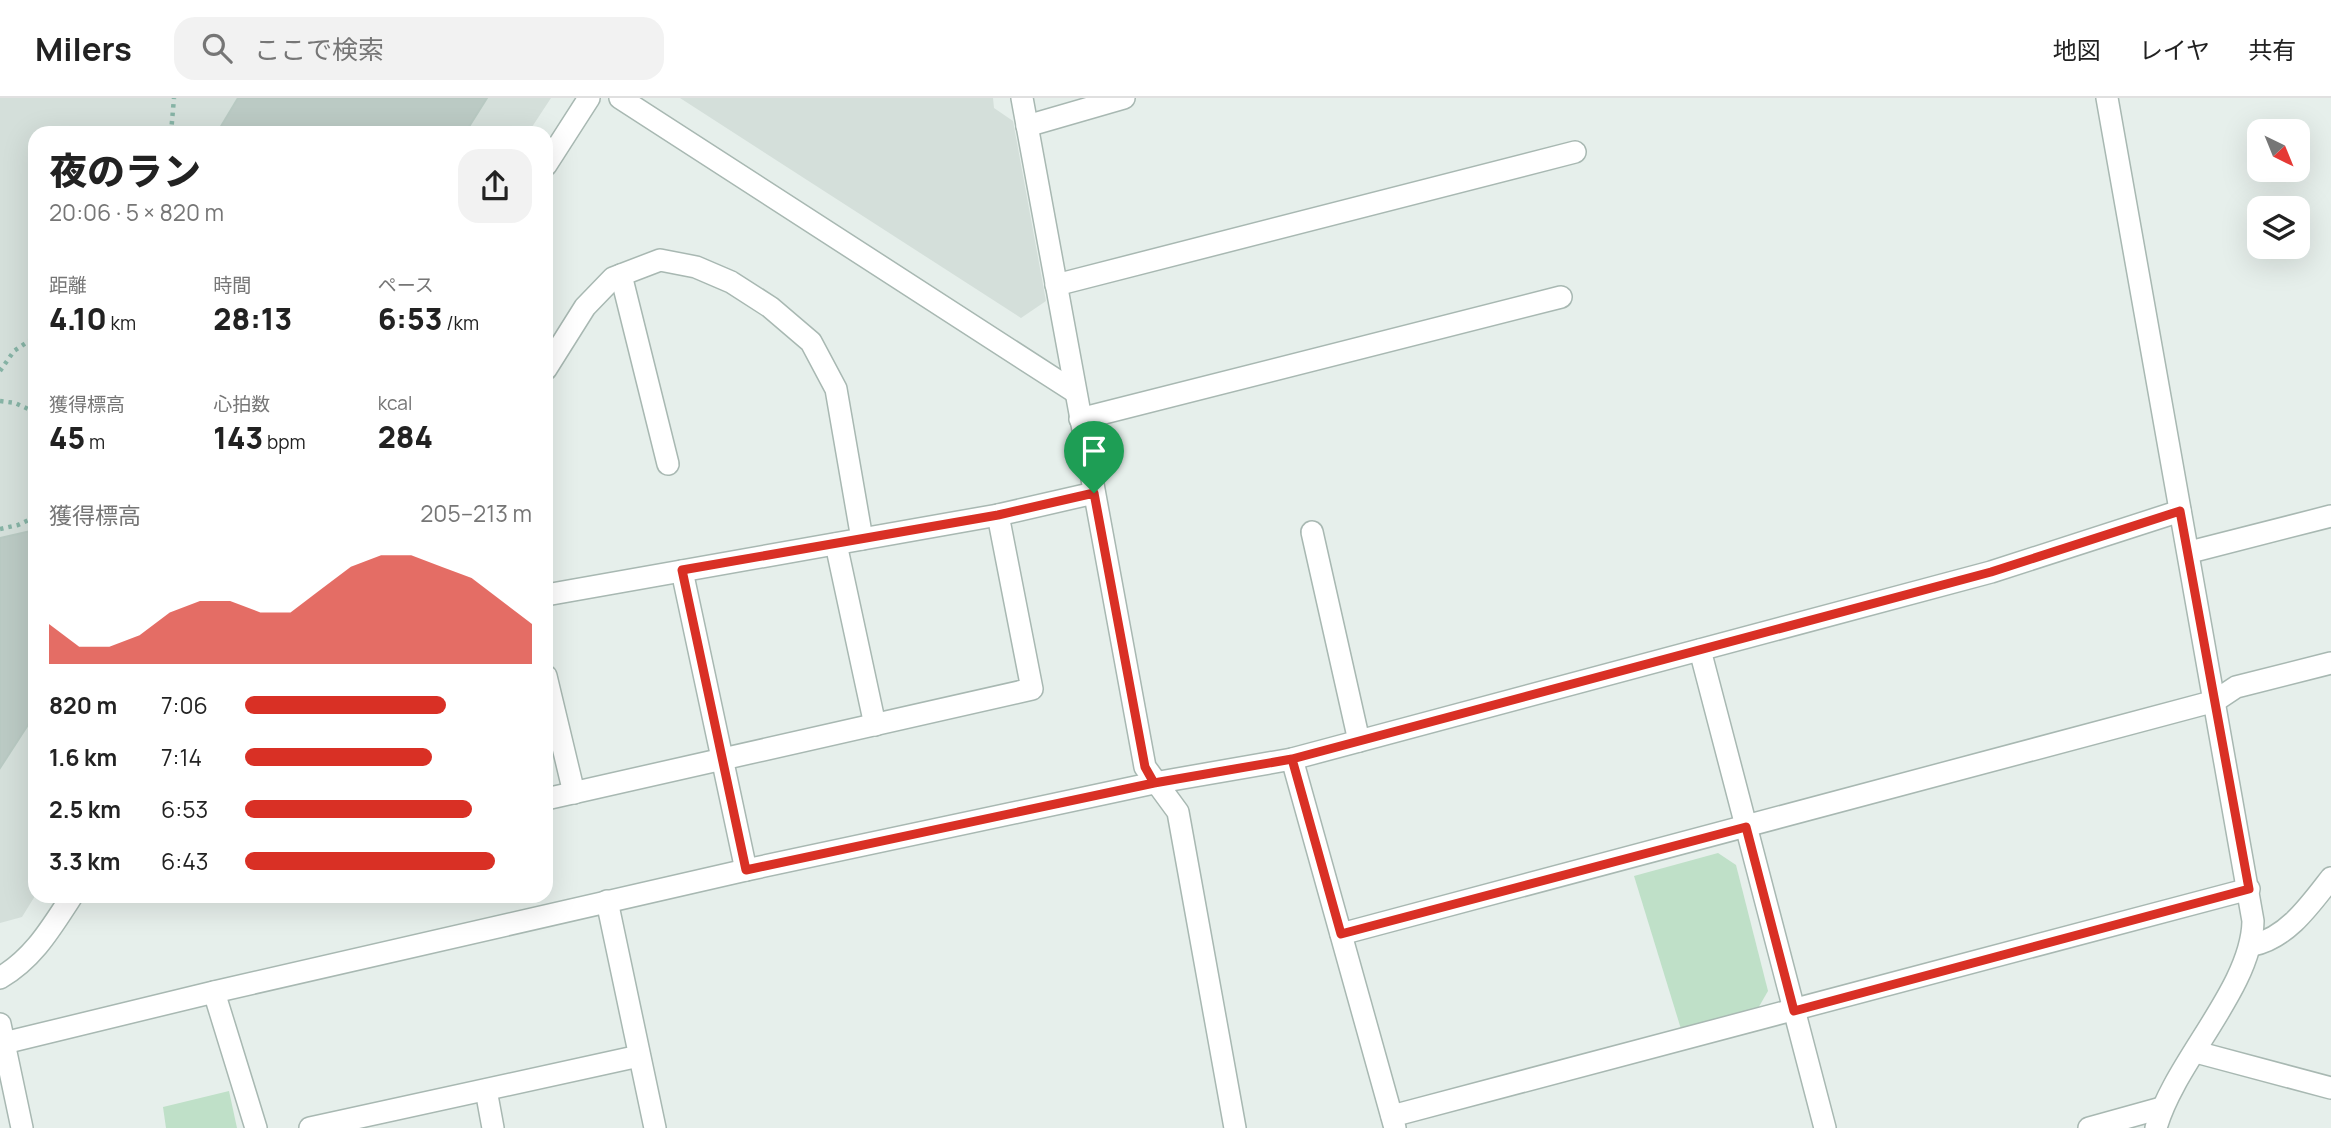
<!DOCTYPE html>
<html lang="ja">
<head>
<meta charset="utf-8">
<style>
	:root { --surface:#fff; --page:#f2f2f2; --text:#222; --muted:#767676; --line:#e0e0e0; --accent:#d93025 }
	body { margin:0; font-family:Manrope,"Noto Sans JP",sans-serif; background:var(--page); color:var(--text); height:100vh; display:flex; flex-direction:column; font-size:26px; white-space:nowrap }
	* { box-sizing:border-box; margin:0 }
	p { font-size:23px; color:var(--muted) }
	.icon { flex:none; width:38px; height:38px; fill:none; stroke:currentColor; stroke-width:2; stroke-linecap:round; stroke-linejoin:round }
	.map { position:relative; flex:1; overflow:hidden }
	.side { position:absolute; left:28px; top:28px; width:525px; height:777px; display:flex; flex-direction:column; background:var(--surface); border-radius:21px; box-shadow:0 7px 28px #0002 }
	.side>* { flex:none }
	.needle { width:46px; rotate:137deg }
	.buttons { position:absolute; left:2247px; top:21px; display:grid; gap:14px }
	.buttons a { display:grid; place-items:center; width:63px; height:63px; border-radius:14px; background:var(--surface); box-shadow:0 7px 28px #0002; font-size:35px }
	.pin { position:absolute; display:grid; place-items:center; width:60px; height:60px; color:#fff; margin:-72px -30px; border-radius:50% 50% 50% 0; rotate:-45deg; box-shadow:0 0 7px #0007 }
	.pin .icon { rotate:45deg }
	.round { display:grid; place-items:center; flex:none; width:74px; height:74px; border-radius:21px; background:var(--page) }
	.headline { display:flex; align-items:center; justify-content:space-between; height:119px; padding:0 21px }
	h1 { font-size:38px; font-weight:800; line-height:52px }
	.metrics { display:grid; grid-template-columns:repeat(3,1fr); gap:10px; height:119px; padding:7px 21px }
	.metrics div { display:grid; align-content:center }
	.metrics b { font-size:30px; font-weight:800 }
	.metrics small { font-size:19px; font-weight:400 }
	.metrics p { font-size:19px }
	.chart { height:196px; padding:14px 21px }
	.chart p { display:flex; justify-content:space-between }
	.chart svg { width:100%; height:126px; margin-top:7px; fill:var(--accent); opacity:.7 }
	ul { padding:0 21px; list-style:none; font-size:23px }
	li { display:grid; grid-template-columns:112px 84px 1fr; align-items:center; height:52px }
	li i { height:18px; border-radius:9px; background:var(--accent) }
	header { display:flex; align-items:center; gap:42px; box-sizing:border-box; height:98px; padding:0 35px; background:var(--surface); border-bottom:2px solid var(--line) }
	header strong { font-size:33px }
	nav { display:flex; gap:38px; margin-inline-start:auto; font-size:24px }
	.search { width:490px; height:63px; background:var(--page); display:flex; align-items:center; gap:18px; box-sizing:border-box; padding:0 24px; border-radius:21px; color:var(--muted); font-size:26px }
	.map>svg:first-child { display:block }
	.built { fill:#d4dfda }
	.green { fill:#bfe0c8 }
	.building { fill:#bbcac4; stroke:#b8c9c2; stroke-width:2 }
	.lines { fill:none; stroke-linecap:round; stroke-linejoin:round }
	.minor-casing { stroke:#a8b8b2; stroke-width:24 }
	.path { stroke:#86b3a5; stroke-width:4.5; stroke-dasharray:3.5 5; stroke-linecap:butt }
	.minor { stroke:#fff; stroke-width:21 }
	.route-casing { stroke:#fff; stroke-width:14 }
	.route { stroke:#d93025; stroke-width:9 }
</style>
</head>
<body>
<header>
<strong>Milers</strong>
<div class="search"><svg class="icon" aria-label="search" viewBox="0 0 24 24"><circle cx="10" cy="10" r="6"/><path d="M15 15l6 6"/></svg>ここで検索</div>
<nav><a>地図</a><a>レイヤ</a><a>共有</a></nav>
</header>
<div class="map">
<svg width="2331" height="1030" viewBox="0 0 2331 1030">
	<rect width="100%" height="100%" fill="#e6efeb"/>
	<g class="built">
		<path d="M0,0h551l-23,35h-493v763l-13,21 -22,6z"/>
		<path d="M680,0h313l1,10 19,13 33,180 -25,17z"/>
	</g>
	<g class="green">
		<path d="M1718,755l18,12 32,126 -11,19 -76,19 -47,-153z"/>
		<path d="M229,993l8,37h-71l-3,-21z"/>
	</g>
	<g class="building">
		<path d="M487,0l-22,35h-248l21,-35z"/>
		<path d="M35,432v184l-35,54v-230z"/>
	</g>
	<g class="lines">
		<defs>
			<g id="minor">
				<path d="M620,0l455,294"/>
				<path d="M1022,0l123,669 33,45 57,316"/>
				<path d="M2107,0l146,823c-1,67 -79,141 -97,207"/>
				<path d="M1027,28l97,-28"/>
				<path d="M546,67l43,-67"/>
				<path d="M621,177l47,189"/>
				<path d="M1056,187l519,-133"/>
				<path d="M546,271l39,-62 28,-29 47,-18 36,7 35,15 39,25 41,35 25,47 26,150"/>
				<path d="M1080,321l481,-122"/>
				<path d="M1312,434l47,209"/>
				<path d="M836,446l39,181"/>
				<path d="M2190,454l141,-36"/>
				<path d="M682,473l64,299"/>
				<path d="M546,497l452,-80 96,-22"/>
				<path d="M1700,552l125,478"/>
				<path d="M546,578l28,117"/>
				<path d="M1292,661l103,369"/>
				<path d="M546,701l486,-110 -34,-174"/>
				<path d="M607,803l48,227"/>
				<path d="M1341,836l874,-233 21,-14 95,-24"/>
				<path d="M2253,847c34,-7 57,-40 78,-67"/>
				<path d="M0,880c34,-20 51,-50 72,-82"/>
				<path d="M214,894l42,136"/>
				<path d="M0,926l22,104"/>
				<path d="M4,945l210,-51 532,-122 408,-87 138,-24 699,-187 189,-61"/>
				<path d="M2196,954l135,36"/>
				<path d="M486,992l7,38"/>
				<path d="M1392,1018l857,-227"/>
				<path d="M310,1030l329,-72"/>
				<path d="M2089,1030l72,-20"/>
			</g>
		</defs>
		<use href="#minor" class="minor-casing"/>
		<g class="path">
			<path d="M171,35l3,-35"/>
			<path d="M0,273l14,-20 21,-14"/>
			<path d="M0,303l15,2 20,9"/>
			<path d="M0,431l18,-4 17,-8"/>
		</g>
		<use href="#minor" class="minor"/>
	</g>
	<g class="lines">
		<defs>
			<path id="route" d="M1094,395l-96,22 -316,55 64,300 408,-87 138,-24 49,175 405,-107 48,184 455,-122 -69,-378 -189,61 -699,187 -138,24 -9,-16 -51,-274"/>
		</defs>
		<use href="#route" class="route-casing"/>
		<use href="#route" class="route"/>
	</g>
</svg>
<div class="buttons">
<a><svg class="needle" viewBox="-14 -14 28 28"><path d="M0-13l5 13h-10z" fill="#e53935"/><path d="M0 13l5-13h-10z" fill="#767676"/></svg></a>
<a><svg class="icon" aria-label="layers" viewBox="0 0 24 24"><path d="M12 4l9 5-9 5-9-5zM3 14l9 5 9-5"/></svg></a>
</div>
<div class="pin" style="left:1094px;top:395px;background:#1e9e55"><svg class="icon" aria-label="arrive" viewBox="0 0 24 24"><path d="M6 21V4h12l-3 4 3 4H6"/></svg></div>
<section class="side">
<div class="headline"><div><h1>夜のラン</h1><p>20:06 · 5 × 820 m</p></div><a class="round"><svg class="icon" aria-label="share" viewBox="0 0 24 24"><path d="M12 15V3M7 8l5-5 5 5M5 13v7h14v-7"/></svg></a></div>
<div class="metrics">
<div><p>距離</p><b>4.10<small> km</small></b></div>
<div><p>時間</p><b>28:13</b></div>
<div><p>ペース</p><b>6:53<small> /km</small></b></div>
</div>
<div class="metrics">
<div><p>獲得標高</p><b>45<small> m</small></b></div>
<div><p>心拍数</p><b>143<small> bpm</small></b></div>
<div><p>kcal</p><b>284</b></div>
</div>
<div class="chart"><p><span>獲得標高</span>205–213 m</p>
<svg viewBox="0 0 160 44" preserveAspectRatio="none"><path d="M0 44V30L10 38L20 38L30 34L40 26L50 22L60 22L70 26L80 26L90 18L100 10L110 6L120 6L130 10L140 14L150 22L160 30V44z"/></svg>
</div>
<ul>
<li><b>820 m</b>7:06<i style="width:70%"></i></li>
<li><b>1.6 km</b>7:14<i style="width:65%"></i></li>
<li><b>2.5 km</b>6:53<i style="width:79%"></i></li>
<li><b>3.3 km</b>6:43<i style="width:87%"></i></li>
</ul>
</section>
</div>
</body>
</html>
